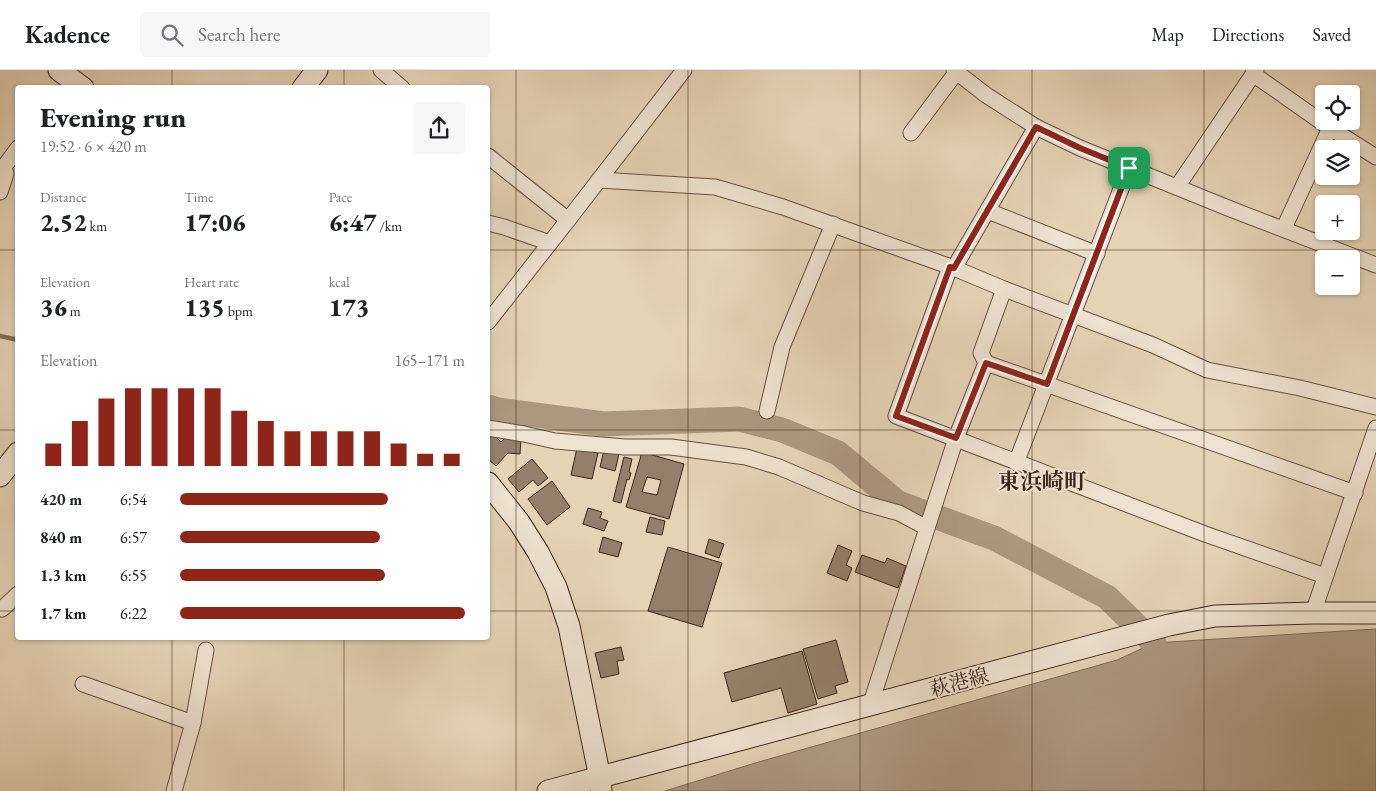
<!DOCTYPE html>
<html lang="en">
<head>
<meta charset="utf-8">
<style>
	:root { --surface:#fff; --page:#f6f6f6; --text:#202124; --muted:#757577; --line:#e0e0e0; --accent:#8f2418 }
	body { margin:0; font-family:"EB Garamond","Noto Serif JP",serif; background:var(--page); color:var(--text); height:100vh; display:flex; flex-direction:column; font-size:19px; white-space:nowrap }
	* { box-sizing:border-box; margin:0 }
	p { font-size:16px; color:var(--muted) }
	.icon { flex:none; width:28px; height:28px; fill:none; stroke:currentColor; stroke-width:2; stroke-linecap:round; stroke-linejoin:round }
	.map { position:relative; flex:1; overflow:hidden }
	.details { position:absolute; left:15px; top:15px; width:475px; height:555px; display:flex; flex-direction:column; background:var(--surface); border-radius:5px; box-shadow:0 1px 4px #0004 }
	.details>* { flex:none }
	.controls { position:absolute; left:1315px; top:15px; display:grid; gap:10px }
	.controls a { display:grid; place-items:center; width:45px; height:45px; border-radius:5px; background:var(--surface); box-shadow:0 1px 4px #0004; font-size:25px }
	.pin { position:absolute; display:grid; place-items:center; width:42px; height:42px; color:#fff; margin:-21px; border-radius:10px; box-shadow:0 2px 8px #0006 }
	.round { display:grid; place-items:center; flex:none; width:52px; height:52px; border-radius:5px; background:var(--page) }
	.headline { display:flex; align-items:center; justify-content:space-between; height:85px; padding:0 25px }
	h1 { font-size:28px; font-weight:800; line-height:38px }
	.stats { display:grid; grid-template-columns:repeat(3,1fr); gap:8px; height:85px; padding:5px 25px }
	.stats div { display:grid; align-content:center }
	.stats b { font-size:25px; font-weight:800 }
	.stats small { font-size:14px; font-weight:400 }
	.stats p { font-size:14px }
	.chart { height:140px; padding:10px 25px }
	.chart p { display:flex; justify-content:space-between }
	.chart svg { width:100%; height:90px; margin-top:5px; stroke:var(--accent); stroke-width:6 }
	ul { padding:0 25px; list-style:none; font-size:16px }
	li { display:grid; grid-template-columns:80px 60px 1fr; align-items:center; height:38px }
	li i { height:12px; border-radius:6px; background:var(--accent) }
	header { display:flex; align-items:center; gap:30px; box-sizing:border-box; height:70px; padding:0 25px; background:var(--surface); border-bottom:1px solid var(--line) }
	header strong { font-size:24px }
	nav { display:flex; gap:28px; margin-inline-start:auto; font-size:18px }
	.search { width:350px; height:45px; background:var(--page); display:flex; align-items:center; gap:12px; box-sizing:border-box; padding:0 18px; border-radius:5px; color:var(--muted); font-size:19px }
	.map>svg:first-child { display:block }
	.water { fill:#ac9880; stroke:#806a56 }
	.lines { fill:none; stroke-linecap:round; stroke-linejoin:round }
	.stream { stroke:#806a56; stroke-width:4.5 }
	.river { stroke:#ac9880; stroke-width:25 }
	.building { fill:#947f6a; stroke:#3d2418; fill-rule:evenodd }
	.street-casing { stroke:#675040; stroke-width:17 }
	.secondary-casing { stroke:#3d2418; stroke-width:23 }
	.street { stroke:#eee2d0; stroke-width:15 }
	.secondary { stroke:#eee2d0; stroke-width:21 }
	.route-casing { stroke:#fff; stroke-width:10 }
	.route { stroke:#8f2418; stroke-width:6 }
	.grid { fill:none; stroke:#3d2418; stroke-width:1; stroke-opacity:0.55 }
	.labels { text-anchor:middle; stroke-width:4; stroke-linejoin:round; paint-order:stroke }
	.street-label { font-size:20px; fill:#3d2418; stroke:#eee2d0 }
	.quarter-label { font-size:22px; font-weight:bold; fill:#3d2418; stroke:#eee2d0 }
</style>
</head>
<body>
<header>
<strong>Kadence</strong>
<div class="search"><svg class="icon" aria-label="search" viewBox="0 0 24 24"><circle cx="10" cy="10" r="6"/><path d="M15 15l6 6"/></svg>Search here</div>
<nav><a>Map</a><a>Directions</a><a>Saved</a></nav>
</header>
<div class="map">
<svg width="1376" height="721" viewBox="0 0 1376 721">
	<rect width="100%" height="100%" fill="#e5d3b6"/>
	<filter id="stains"><feTurbulence type="fractalNoise" baseFrequency=".004" numOctaves="4"/><feColorMatrix values="0 0 0 0 .2 0 0 0 0 .09 0 0 0 0 .02 0 0 0 .5 -.17"/></filter>
	<radialGradient id="worn" r=".72"><stop offset=".6" stop-color="#630" stop-opacity="0"/><stop offset="1" stop-color="#630" stop-opacity=".3"/></radialGradient>
	<path class="water" d="M1376,559v162h-711l90,-28 362,-103 37,-17z"/>
	<g class="lines">
		<path class="stream" d="M0,266l18,4"/>
		<path class="river" d="M488,337l10,3 106,14 135,-5 43,11 56,23 60,50 96,35 113,59 47,46"/>
	</g>
	<g class="building">
		<path d="M488,364h5l8,8 4,-4 16,1 -1,15 -12,-1 -12,13 -8,-7z"/>
		<path d="M577,378l21,5 -6,26 -21,-4z"/>
		<path d="M604,380l15,4 -4,17 -15,-4z"/>
		<path d="M642,382l42,12 -15,55 -43,-12zM647,407l14,3 -4,15 -15,-3z"/>
		<path d="M624,387l8,2 -3,13 2,1 -2,7 -2,-1 -6,24 -8,-2z"/>
		<path d="M532,389l16,19 -10,8 -5,-6 -14,12 -11,-13z"/>
		<path d="M552,411l18,26 -23,18 -19,-26z"/>
		<path d="M588,438l14,4 -2,6 8,3 -4,10 -21,-7z"/>
		<path d="M650,447l15,4 -3,14 -16,-3z"/>
		<path d="M603,467l19,6 -4,14 -19,-5z"/>
		<path d="M709,469l15,5 -5,14 -14,-5z"/>
		<path d="M838,475l14,6 -6,14 6,3 -5,13 -20,-8z"/>
		<path d="M668,477l54,16 -20,64 -54,-16z"/>
		<path d="M862,485l23,8 2,-5 19,8 -8,22 -43,-16z"/>
		<path d="M836,570l12,42 -13,4 2,7 -19,6 -15,-50z"/>
		<path d="M621,577l3,13 -7,1 2,13 -18,4 -6,-25z"/>
		<path d="M802,581l15,53 -29,9 -7,-25 -49,14 -8,-29z"/>
	</g>
	<g class="lines">
		<defs>
			<g id="street">
				<path d="M381,0l21,18"/>
				<path d="M954,0l32,25 50,32 44,21 153,62 143,55"/>
				<path d="M1253,4l77,54 46,29"/>
				<path d="M911,63l47,-63"/>
				<path d="M488,86l80,64"/>
				<path d="M599,110l116,7 68,20 171,61 50,21 149,56 54,25 93,18 76,19"/>
				<path d="M1177,117l79,-117"/>
				<path d="M0,122l6,-18 -2,-7 14,-19"/>
				<path d="M988,141l109,43"/>
				<path d="M488,153l16,4 46,16"/>
				<path d="M1284,158l46,-100"/>
				<path d="M950,197l-54,149 309,118 120,42"/>
				<path d="M954,198l82,-141"/>
				<path d="M488,252l80,-102 116,-150"/>
				<path d="M986,293l369,130"/>
				<path d="M767,341l15,-64 51,-123"/>
				<path d="M488,358l36,6 31,7 70,6h46l75,10 33,10 84,36 36,10 28,15"/>
				<path d="M1016,393l113,-295"/>
				<path d="M0,538l2,1 16,-15"/>
				<path d="M1313,543l63,-185"/>
				<path d="M83,614l110,39"/>
				<path d="M870,636l86,-268 30,-75 -5,-10 23,-64"/>
				<path d="M174,721l19,-68 13,-73"/>
			</g>
			<g id="secondary">
				<path d="M59,0l24,18"/>
				<path d="M303,18l14,-18"/>
				<path d="M0,406l18,-23"/>
				<path d="M488,413l31,39 19,30 18,35 13,39 31,152 1,13"/>
				<path d="M548,721l621,-166 46,-9 98,-3h63"/>
			</g>
		</defs>
		<use href="#street" class="street-casing"/>
		<use href="#secondary" class="secondary-casing"/>
		<use href="#street" class="street"/>
		<use href="#secondary" class="secondary"/>
	</g>
	<g class="lines">
		<defs>
			<path id="route" d="M1036,57l44,21 49,20 -82,216 -61,-21 -30,75 -60,-22 54,-149 4,1z"/>
		</defs>
		<use href="#route" class="route-casing"/>
		<use href="#route" class="route"/>
	</g>
	<path class="grid" d="M172,0v18M344,0v18M516,0v721M688,0v721M860,0v721M1032,0v721M1204,0v721M0,180h18M488,180h888M0,360h18M488,360h888M0,541h18M488,541h888M172,568v153M344,568v153"/>
	<g class="labels">
		<g class="street-label">
			<text transform="translate(959 612) rotate(-15)" y="7">萩港線</text>
		</g>
		<g class="quarter-label">
			<text x="1042" y="419">東浜崎町</text>
		</g>
	</g>
	<rect width="100%" height="100%" filter="url(#stains)"/>
	<rect width="100%" height="100%" fill="url(#worn)"/>
</svg>
<div class="controls">
<a><svg class="icon" aria-label="locate" viewBox="0 0 24 24"><circle cx="12" cy="12" r="6"/><path d="M12 2v4M12 18v4M2 12h4M18 12h4"/></svg></a>
<a><svg class="icon" aria-label="layers" viewBox="0 0 24 24"><path d="M12 4l9 5-9 5-9-5zM3 14l9 5 9-5"/></svg></a>
<a>+</a>
<a>−</a>
</div>
<div class="pin" style="left:1129px;top:98px;background:#1e9e55"><svg class="icon" aria-label="arrive" viewBox="0 0 24 24"><path d="M6 21V4h12l-3 4 3 4H6"/></svg></div>
<section class="details">
<div class="headline"><div><h1>Evening run</h1><p>19:52 · 6 × 420 m</p></div><a class="round"><svg class="icon" aria-label="share" viewBox="0 0 24 24"><path d="M12 15V3M7 8l5-5 5 5M5 13v7h14v-7"/></svg></a></div>
<div class="stats">
<div><p>Distance</p><b>2.52<small> km</small></b></div>
<div><p>Time</p><b>17:06</b></div>
<div><p>Pace</p><b>6:47<small> /km</small></b></div>
</div>
<div class="stats">
<div><p>Elevation</p><b>36<small> m</small></b></div>
<div><p>Heart rate</p><b>135<small> bpm</small></b></div>
<div><p>kcal</p><b>173</b></div>
</div>
<div class="chart"><p><span>Elevation</span>165–171 m</p>
<svg viewBox="0 0 160 44" preserveAspectRatio="none"><path d="M5 44V33M15 44V22M25 44V11M35 44V6M45 44V6M55 44V6M65 44V6M75 44V17M85 44V22M95 44V27M105 44V27M115 44V27M125 44V27M135 44V33M145 44V38M155 44V38"/></svg>
</div>
<ul>
<li><b>420 m</b>6:54<i style="width:73%"></i></li>
<li><b>840 m</b>6:57<i style="width:70%"></i></li>
<li><b>1.3 km</b>6:55<i style="width:72%"></i></li>
<li><b>1.7 km</b>6:22<i style="width:100%"></i></li>
</ul>
</section>
</div>
</body>
</html>
